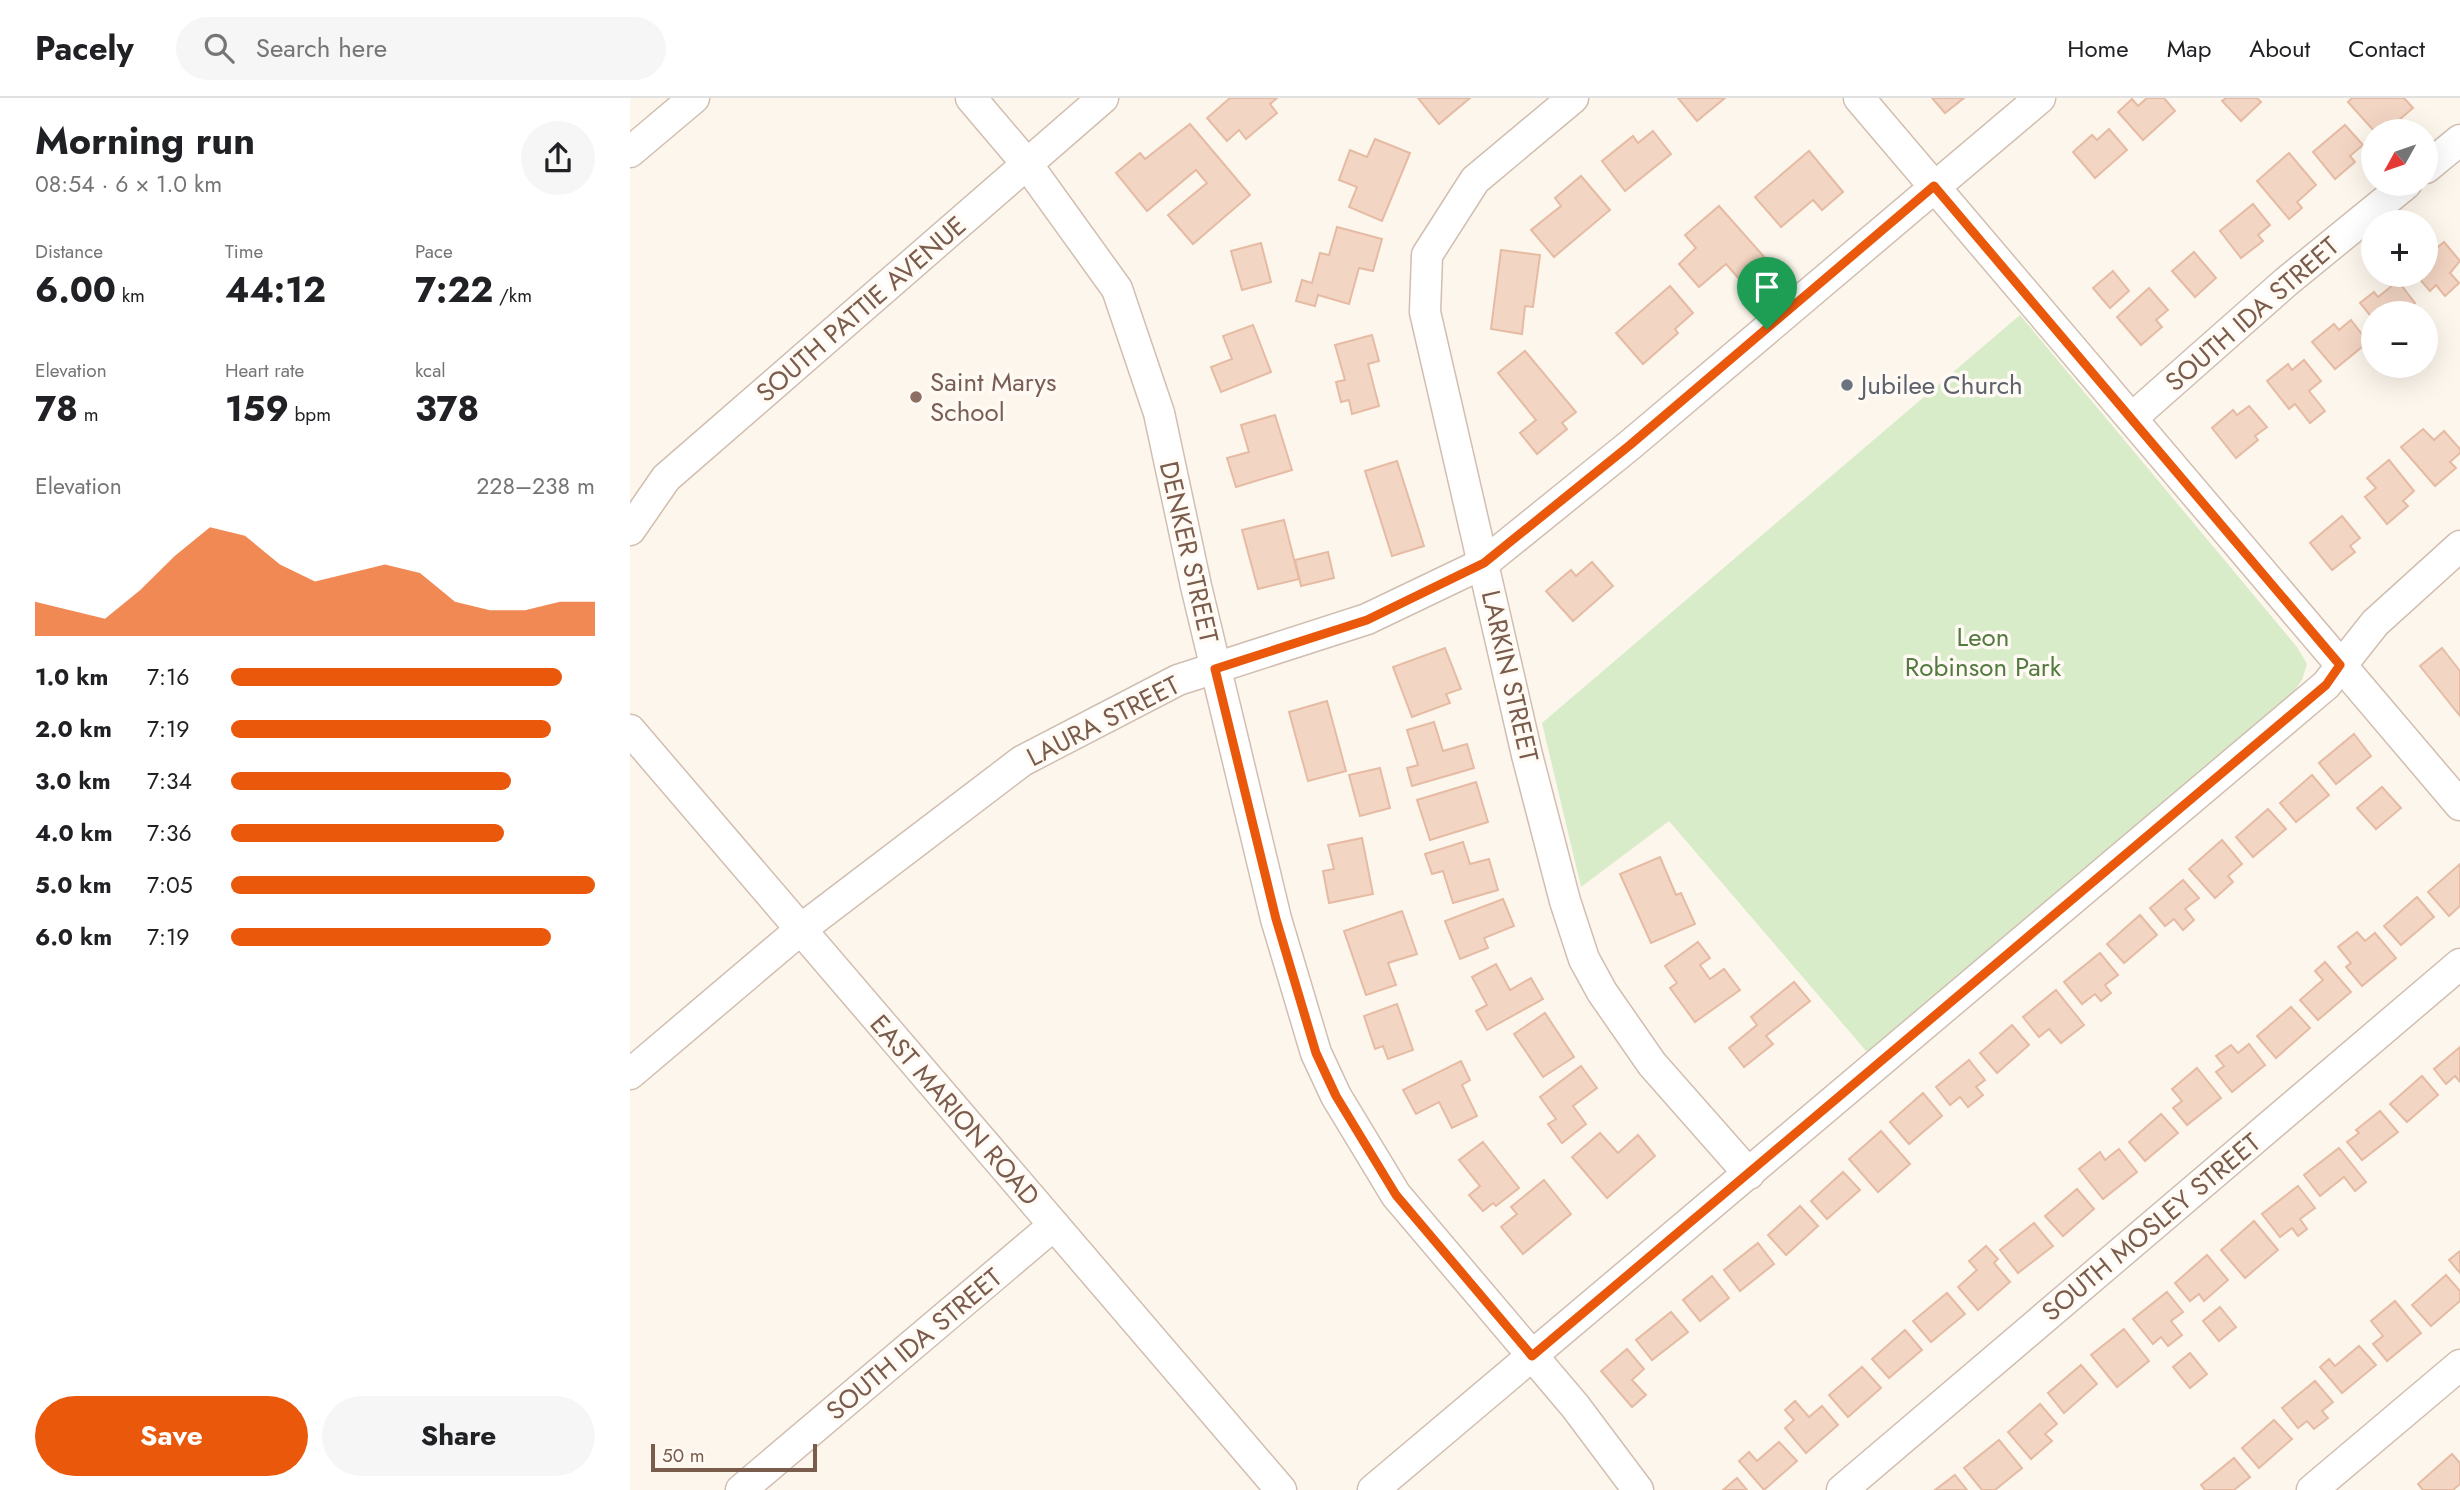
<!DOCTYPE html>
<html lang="en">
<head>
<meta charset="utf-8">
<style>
	:root { --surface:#fff; --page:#f6f6f6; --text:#202124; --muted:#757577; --line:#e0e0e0; --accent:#ea580c }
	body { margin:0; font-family:Jost,sans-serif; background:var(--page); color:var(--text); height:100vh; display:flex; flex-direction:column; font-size:26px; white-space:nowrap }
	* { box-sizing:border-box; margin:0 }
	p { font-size:23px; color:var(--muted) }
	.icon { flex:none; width:38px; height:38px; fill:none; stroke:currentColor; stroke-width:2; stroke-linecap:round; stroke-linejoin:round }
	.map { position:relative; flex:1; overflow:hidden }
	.details { display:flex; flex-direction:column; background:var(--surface); width:630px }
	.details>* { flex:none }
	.needle { width:46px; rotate:230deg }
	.fabs { position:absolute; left:1731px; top:21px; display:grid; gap:14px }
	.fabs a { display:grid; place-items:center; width:77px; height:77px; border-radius:50%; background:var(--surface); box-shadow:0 7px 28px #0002; font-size:35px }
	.scale { position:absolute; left:21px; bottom:18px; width:166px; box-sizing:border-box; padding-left:7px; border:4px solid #7a5c4d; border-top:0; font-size:19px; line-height:24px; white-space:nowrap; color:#7a5c4d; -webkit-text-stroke:5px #fffaf3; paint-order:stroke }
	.pin { position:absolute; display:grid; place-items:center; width:60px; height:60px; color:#fff; margin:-72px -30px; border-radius:50% 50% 50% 0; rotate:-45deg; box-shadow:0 0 7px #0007 }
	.pin .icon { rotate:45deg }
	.round { display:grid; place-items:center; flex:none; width:74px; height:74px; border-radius:37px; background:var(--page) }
	.headline { display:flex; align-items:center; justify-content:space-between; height:119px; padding:0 35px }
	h1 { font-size:38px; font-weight:700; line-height:52px }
	.figures { display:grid; grid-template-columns:repeat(3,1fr); gap:10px; height:119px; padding:7px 35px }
	.figures div { display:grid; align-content:center }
	.figures b { font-size:35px; font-weight:700 }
	.figures small { font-size:19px; font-weight:400 }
	.figures p { font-size:19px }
	.chart { height:196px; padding:14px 35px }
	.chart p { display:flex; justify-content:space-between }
	.chart svg { width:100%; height:126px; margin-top:7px; fill:var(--accent); opacity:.7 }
	.button { display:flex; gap:14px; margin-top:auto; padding:14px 35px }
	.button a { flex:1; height:80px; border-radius:42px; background:var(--accent); color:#fff; font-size:28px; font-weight:700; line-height:80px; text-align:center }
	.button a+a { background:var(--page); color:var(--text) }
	ul { padding:0 35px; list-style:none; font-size:23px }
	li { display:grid; grid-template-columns:112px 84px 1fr; align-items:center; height:52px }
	li i { height:18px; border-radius:9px; background:var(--accent) }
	header { display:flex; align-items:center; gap:42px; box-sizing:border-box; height:98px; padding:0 35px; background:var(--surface); border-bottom:2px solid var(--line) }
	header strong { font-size:33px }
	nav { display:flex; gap:38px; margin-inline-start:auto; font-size:24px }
	.search { width:490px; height:63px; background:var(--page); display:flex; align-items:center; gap:18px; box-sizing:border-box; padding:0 24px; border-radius:38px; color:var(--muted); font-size:26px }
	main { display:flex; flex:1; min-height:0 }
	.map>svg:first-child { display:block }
	.green { fill:#d8ecc9 }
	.building { fill:#f3d5c3; stroke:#e6bba3; stroke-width:2 }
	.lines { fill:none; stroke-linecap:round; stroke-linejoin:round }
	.minor-casing { stroke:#d1beb0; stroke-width:33 }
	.minor { stroke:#fff; stroke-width:30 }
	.route-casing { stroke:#fff; stroke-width:14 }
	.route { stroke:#ea580c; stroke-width:9 }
	.worship-dot { fill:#6b7280; stroke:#fffaf3; stroke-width:2.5 }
	.education-dot { fill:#8d6e63; stroke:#fffaf3; stroke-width:2.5 }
	.labels { text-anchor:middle; stroke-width:7; stroke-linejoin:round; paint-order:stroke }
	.street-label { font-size:26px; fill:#7a5c4d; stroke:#fffaf3 }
	.education-label { font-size:26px; fill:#785e54; stroke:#fffaf3; text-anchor:start }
	.worship-label { font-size:26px; fill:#5b616d; stroke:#fffaf3; text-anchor:start }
	.park-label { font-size:26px; fill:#537a41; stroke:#fffaf3 }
</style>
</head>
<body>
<header>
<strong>Pacely</strong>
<div class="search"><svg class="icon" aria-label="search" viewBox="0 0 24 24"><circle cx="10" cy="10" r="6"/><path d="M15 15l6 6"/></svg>Search here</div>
<nav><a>Home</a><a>Map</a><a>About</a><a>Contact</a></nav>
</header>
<main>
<section class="details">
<div class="headline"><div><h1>Morning run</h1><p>08:54 · 6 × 1.0 km</p></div><a class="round"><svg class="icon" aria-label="share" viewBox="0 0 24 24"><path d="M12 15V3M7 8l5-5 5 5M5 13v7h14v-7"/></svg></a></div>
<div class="figures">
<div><p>Distance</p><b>6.00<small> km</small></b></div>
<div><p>Time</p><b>44:12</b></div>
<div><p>Pace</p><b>7:22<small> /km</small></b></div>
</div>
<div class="figures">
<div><p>Elevation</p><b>78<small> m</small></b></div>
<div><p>Heart rate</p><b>159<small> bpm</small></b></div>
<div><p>kcal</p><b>378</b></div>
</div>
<div class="chart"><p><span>Elevation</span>228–238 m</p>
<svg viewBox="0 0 160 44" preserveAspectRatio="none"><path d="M0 44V32L10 35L20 38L30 28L40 16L50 6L60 9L70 19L80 25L90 22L100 19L110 22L120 32L130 35L140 35L150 32L160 32V44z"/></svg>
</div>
<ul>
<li><b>1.0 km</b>7:16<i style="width:91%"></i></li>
<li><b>2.0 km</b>7:19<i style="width:88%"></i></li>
<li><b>3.0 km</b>7:34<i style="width:77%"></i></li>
<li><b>4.0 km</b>7:36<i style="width:75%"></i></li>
<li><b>5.0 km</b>7:05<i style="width:100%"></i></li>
<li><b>6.0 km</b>7:19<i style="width:88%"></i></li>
</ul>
<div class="button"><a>Save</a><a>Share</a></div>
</section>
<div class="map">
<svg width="1830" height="1392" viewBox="0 0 1830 1392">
	<rect width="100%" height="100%" fill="#fdf6ec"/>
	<path class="green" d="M1390,217l277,332 10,17 -5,16 -12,17 -423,355 -198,-231 -88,66 -39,-164z"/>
	<g class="building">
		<path d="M600,0h47l-7,6 7,9 -31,26 -7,-9 -12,11 -20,-23z"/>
		<path d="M788,0h52l-31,26z"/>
		<path d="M1048,0h47l-28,23z"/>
		<path d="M1302,0h32l-19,15z"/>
		<path d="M1517,0h17l11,13 -32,29 -25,-28 14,-13 6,7z"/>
		<path d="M1596,0h31l4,4 -20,19 -19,-20z"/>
		<path d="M1722,0h52l9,10 -27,23h-12l-26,-29z"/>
		<path d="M560,26l60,71 -57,49 -25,-29 39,-32 -11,-13 -49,41 -31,-38 24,-20 5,6z"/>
		<path d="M1715,27l18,20 -13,11 5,6 -20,17 -22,-27z"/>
		<path d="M1479,31l18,21 -32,28 -22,-26 19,-17 5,5z"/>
		<path d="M1023,33l18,23 -46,37 -23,-30 31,-25 5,7z"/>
		<path d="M745,41l35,14 -28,68 -33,-14 8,-20 -18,-7 11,-30 17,7z"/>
		<path d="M1179,53l34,41 -21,18 -9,-10 -32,27 -26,-30z"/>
		<path d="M1659,55l27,32 -19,17 5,6 -13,11 -32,-38z"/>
		<path d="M951,78l29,34 -56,47 -23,-27 30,-24 -6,-8z"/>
		<path d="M1623,106l17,21 -12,10 5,6 -22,17 -21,-27z"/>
		<path d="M1089,108l47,53 -25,22 -15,-17 -27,23 -20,-23 17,-16 -11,-13z"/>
		<path d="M707,129l45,12 -9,32 -14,-3 -10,36 -31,-9 -3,11 -19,-5 6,-21 10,3 8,-30 9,2z"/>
		<path d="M1814,144l16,19 -10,12 9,10 -14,13 -9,-11 -6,6 -14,-16h10v-28l6,5z"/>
		<path d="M631,145l10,39 -29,8 -11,-39z"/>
		<path d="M871,152l39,5 -7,52 -8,-1 -3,28 -31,-5z"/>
		<path d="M1564,154l22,26 -21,19 -23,-26z"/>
		<path d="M1483,173l16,20 -19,17 -17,-20z"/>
		<path d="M1768,183l17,22 -13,10h-29v6l-13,-16 14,-11 4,5z"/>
		<path d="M1040,188l23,27 -18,16 3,4 -35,31 -27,-31z"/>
		<path d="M1519,190l19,22 -12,10 6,7 -21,18 -24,-28z"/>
		<path d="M1721,222l17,22 -33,27 -23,-27 22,-18 5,6z"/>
		<path d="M623,227l18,47 -50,20 -10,-25 21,-8 -9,-23z"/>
		<path d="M742,237l7,26 -11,3 11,42 -27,8 -3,-14 -8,2 -5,-20 9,-2 -10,-35z"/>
		<path d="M895,253l51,61 -14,11 5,6 -30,25 -17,-21 16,-13 -38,-47z"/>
		<path d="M1674,262l17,21 -12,10 16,20 -15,12 -15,-19 -6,5 -22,-28 21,-17 4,6z"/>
		<path d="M1619,308l18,21 -12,9 3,4 -22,18 -24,-30 21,-18 4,5z"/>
		<path d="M645,317l17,55 -56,17 -9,-29 22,-6 -8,-27z"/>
		<path d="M1793,331l11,11 10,-9 16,18v4l-10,9 6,6 -21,18 -34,-39z"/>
		<path d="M1759,362l25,31 -11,10 5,5 -21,18 -22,-27 11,-9 -9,-10z"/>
		<path d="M767,363l27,85 -32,10 -27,-85z"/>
		<path d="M1712,418l18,22 -10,8 5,6 -23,18 -22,-27z"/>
		<path d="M654,422l15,59 -41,10 -16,-59z"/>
		<path d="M698,454l6,26 -33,8 -6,-26z"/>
		<path d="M962,464l21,24 -40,35 -27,-30 25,-21 5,6z"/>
		<path d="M815,550l16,41 -15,5 4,9 -38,14 -19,-50z"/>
		<path d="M1812,550l18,23v45l-40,-50z"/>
		<path d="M697,603l19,70 -38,10 -19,-69z"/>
		<path d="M804,624l9,29 24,-7 7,24 -62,18 -5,-18 11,-3 -11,-35z"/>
		<path d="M1724,636l17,22 -35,28 -17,-21z"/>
		<path d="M750,670l10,40 -30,8 -11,-41z"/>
		<path d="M1682,677l17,20 -33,27 -16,-19z"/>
		<path d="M846,684l12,40 -58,18 -13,-40z"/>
		<path d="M1752,689l19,21 -25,21 -19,-21z"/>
		<path d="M1638,711l18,20 -33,28 -17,-20z"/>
		<path d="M732,740l11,56 -44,9 -6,-32 11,-2 -6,-24z"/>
		<path d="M1592,742l20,24 -14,12 5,6 -18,16 -26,-29z"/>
		<path d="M833,744l7,22 19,-5 9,31 -45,13 -10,-32 -11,3 -7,-20z"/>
		<path d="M1030,759l16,38 5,-2 14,31 -44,19 -31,-69z"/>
		<path d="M1830,766v42l-11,10 -21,-24z"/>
		<path d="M1553,782l16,18 -14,11 9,11 -11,10 -9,-11 -9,7 -15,-18z"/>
		<path d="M1787,799l17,20 -33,28 -17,-19z"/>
		<path d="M873,801l11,27 -30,12 4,10 -28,11 -15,-38z"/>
		<path d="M772,813l15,43 -29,9 8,22 -30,10 -22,-64z"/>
		<path d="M1510,817l17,20 -33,28 -17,-19z"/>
		<path d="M1727,834l8,9 10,-8 21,25 -34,28 -16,-19 5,-4 -13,-16z"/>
		<path d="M1068,844l12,16 -10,7 10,14 14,-10 16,21 -45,32 -25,-34 7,-5 -12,-17z"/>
		<path d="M1470,855l18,22 -13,10 6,8 -10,8 -6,-7 -13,10 -18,-22z"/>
		<path d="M1695,864l26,30 -33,28 -18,-20 23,-20 -8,-9z"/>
		<path d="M866,866l14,26 21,-12 12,21 -56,31 -11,-19 11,-6 -15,-28z"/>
		<path d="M1164,884l16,19 -44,35 7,8 -29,23 -15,-19 28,-23 -6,-8z"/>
		<path d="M1426,892l28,35 -23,18 -12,-14 -10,8 -16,-20z"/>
		<path d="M767,906l16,46 -25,9 -5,-13 -8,3 -11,-33z"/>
		<path d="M1661,909l19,21 -34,30 -19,-22z"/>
		<path d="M915,915l29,44 -31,20 -29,-43z"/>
		<path d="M1382,927l17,20 -32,28 -17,-20z"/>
		<path d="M1619,946l16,21 -33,27 -16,-20 8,-6 -8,-10 15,-11 7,8z"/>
		<path d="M1830,949v35l-5,-6 -9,8 -12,-15z"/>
		<path d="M1339,962l16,20 -9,7 7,8 -15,12 -8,-10 -10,8 -14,-18z"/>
		<path d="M831,963l9,19 -8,5 15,31 -25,12 -13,-26 -23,12 -13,-24z"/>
		<path d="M951,968l16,22 -24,18 13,18 -24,19 -14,-19 8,-5 -16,-22z"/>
		<path d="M1567,970l24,30 -34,27 -14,-17 9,-7 -10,-12z"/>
		<path d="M1792,978l16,19 -31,27 -17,-18z"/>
		<path d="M1293,995l19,23 -33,28 -19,-22z"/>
		<path d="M1750,1013l18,21 -36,28 -15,-18 12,-9 -3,-3z"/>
		<path d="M1531,1016l17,19 -33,28 -16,-19z"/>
		<path d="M1251,1033l29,33 -32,28 -29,-33z"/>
		<path d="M970,1035l18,20 20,-18 17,21 -48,42 -35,-41z"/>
		<path d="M853,1044l36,46 -23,18 -3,-3 -10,8 -14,-16 11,-9 -21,-26z"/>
		<path d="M1709,1050l27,34 -11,9 -11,-14 -24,19 -16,-21z"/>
		<path d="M1489,1051l18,23 -34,27 -24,-30 21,-17 5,8z"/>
		<path d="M1213,1074l17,18 -33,29 -16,-18z"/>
		<path d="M914,1082l27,34 -48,40 -22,-27 16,-13 -6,-7z"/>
		<path d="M1668,1088l17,22 -15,11 7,10 -9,7 -6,-8 -12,9 -18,-23z"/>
		<path d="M1447,1091l17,20 -31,27 -18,-20z"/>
		<path d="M1170,1108l18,20 -32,29 -18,-20z"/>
		<path d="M1624,1123l24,29 -33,28 -24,-28z"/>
		<path d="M1404,1125l19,23 -35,27 -18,-23z"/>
		<path d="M1128,1145l16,21 -34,27 -16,-21z"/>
		<path d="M1356,1148l12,13 -4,4 16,19 -32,28 -20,-23 19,-17 -8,-9z"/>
		<path d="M1830,1153v22l-11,-13z"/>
		<path d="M1577,1157l21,25 -24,21 -5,-7 -9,7 -15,-18z"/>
		<path d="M1816,1177l14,16v10l-29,25 -19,-21z"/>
		<path d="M1082,1178l17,22 -29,23 -17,-21z"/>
		<path d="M1537,1194l16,20 -12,9 11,14 -14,11 -7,-9 -8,7 -20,-25z"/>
		<path d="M1317,1195l18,21 -34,28 -18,-21z"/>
		<path d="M1765,1203l26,32 -34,28 -14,-17 10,-8 -12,-15z"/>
		<path d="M1590,1209l16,20 -17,14 -16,-20z"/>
		<path d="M1041,1214l17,20 -36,28 -16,-20z"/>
		<path d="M1494,1231l25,32 -32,26 -26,-32z"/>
		<path d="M1275,1232l17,20 -33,28 -17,-19z"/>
		<path d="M1729,1248l17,19 -34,28 -22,-26 9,-8 6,7z"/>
		<path d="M997,1251l17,20 -12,11 14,15 -14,12 -31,-36z"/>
		<path d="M1560,1255l17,21 -17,14 -17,-21z"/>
		<path d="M1451,1267l16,19 -33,29 -16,-20z"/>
		<path d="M1232,1269l19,21 -33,29 -19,-22z"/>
		<path d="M1685,1283l18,21 -11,9 6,7 -14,11 -7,-8 -9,7 -16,-20z"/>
		<path d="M1165,1303l14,16 13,-11 16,19 -32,28 -21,-25 9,-8 -9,-10z"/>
		<path d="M1410,1306l17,20 -12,10 7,7 -21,18 -23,-27z"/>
		<path d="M1644,1322l18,19 -33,29 -17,-20z"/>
		<path d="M1369,1342l23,28 -27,22h-13l-18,-22z"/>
		<path d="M1149,1344l18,19 -33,29 -25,-29 10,-9 8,9z"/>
		<path d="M1822,1356l8,9v21l-7,6h-30l-5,-6z"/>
		<path d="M1604,1360l16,19 -16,13h-29l-4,-5z"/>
		<path d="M1325,1377l12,15h-32z"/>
		<path d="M1107,1380l10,12h-24z"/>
	</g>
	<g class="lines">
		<defs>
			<g id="minor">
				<path d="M341,0l56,66 90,125 42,124 37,173 80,333 40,134 20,43 60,99 179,211 63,84"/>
				<path d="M943,0l-98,82 -48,75 -2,57 102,443 38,146 19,58 18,33 50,72 97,110"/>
				<path d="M1229,0l601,707"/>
				<path d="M0,54l64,-54"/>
				<path d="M1796,70l34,-28"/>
				<path d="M1502,320l154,-136 120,-98"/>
				<path d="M0,432l36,-52 437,-380"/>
				<path d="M0,632l651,760"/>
				<path d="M0,976l170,-144 222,-169 156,-81 189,-61 117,-56 146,-118 410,-347"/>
				<path d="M111,1392l313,-265"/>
				<path d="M743,1392l953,-805 49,-62 85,-77"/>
				<path d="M1212,1392l618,-526"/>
				<path d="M1682,1392l148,-125"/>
			</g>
		</defs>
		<use href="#minor" class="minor-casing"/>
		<use href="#minor" class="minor"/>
	</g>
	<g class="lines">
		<defs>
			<path id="route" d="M1304,88l406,479 -14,20 -794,671 -136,-161 -60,-99 -20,-43 -40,-134 -61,-250 152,-49 117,-57 146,-118z"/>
		</defs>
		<use href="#route" class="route-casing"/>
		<use href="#route" class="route"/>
	</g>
	<circle class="worship-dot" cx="1217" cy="287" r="7"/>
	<circle class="education-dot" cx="286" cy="299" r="7"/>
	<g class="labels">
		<g class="street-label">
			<text transform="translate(231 211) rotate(-41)" y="9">SOUTH PATTIE AVENUE</text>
			<text transform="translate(1622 216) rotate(-41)" y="9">SOUTH IDA STREET</text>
			<text transform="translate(559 454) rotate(77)" y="9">DENKER STREET</text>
			<text transform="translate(880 578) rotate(77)" y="9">LARKIN STREET</text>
			<text transform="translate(473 623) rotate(-27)" y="9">LAURA STREET</text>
			<text transform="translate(325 1012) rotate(49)" y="9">EAST MARION ROAD</text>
			<text transform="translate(1521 1129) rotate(-40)" y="9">SOUTH MOSLEY STREET</text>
			<text transform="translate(284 1246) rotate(-40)" y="9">SOUTH IDA STREET</text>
		</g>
		<g class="education-label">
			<text x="300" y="293">Saint Marys<tspan x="300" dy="30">School</tspan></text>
		</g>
		<g class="worship-label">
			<text x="1231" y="296">Jubilee Church</text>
		</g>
		<g class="park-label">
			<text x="1353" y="548">Leon<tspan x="1353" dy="30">Robinson Park</tspan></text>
		</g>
	</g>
</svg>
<div class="fabs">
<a><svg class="needle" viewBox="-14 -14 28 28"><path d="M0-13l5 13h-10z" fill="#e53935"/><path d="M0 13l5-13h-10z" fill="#757577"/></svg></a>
<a>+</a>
<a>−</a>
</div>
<div class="scale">50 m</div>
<div class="pin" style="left:1137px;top:231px;background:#1e9e55"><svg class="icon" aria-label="arrive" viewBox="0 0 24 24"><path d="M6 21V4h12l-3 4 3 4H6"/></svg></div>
</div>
</main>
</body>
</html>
